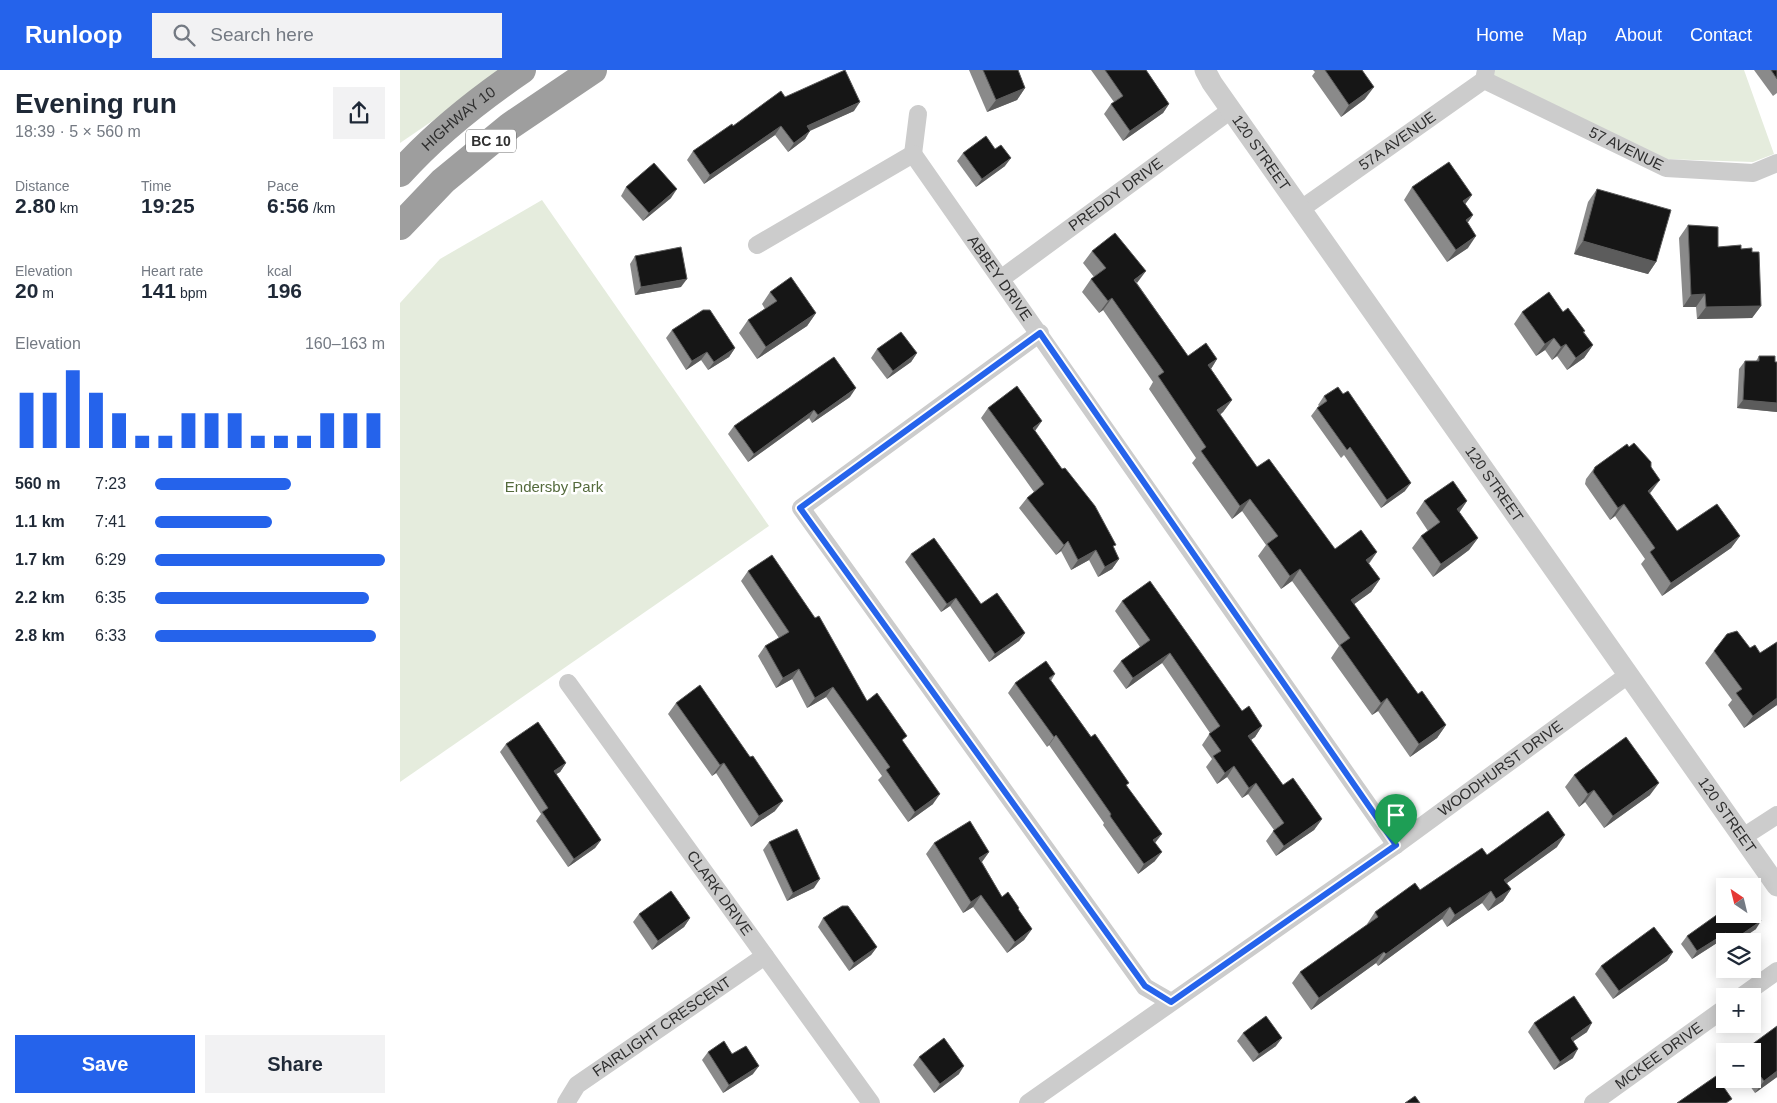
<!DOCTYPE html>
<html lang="en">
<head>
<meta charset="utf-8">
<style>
	:root { --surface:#fff; --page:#f2f2f3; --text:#1f2937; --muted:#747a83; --accent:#2563eb }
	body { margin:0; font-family:Helvetica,sans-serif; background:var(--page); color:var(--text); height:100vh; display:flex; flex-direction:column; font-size:19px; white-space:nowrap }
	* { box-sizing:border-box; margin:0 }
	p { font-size:16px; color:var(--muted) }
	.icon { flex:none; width:28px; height:28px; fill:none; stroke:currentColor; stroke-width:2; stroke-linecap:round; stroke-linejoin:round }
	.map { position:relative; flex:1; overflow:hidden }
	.side { display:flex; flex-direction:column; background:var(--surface); width:400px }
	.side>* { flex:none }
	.needle { width:32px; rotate:325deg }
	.fabs { position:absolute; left:1316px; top:808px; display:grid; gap:10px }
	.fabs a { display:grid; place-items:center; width:45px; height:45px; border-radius:0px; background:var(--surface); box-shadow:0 2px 12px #0003; font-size:25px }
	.pin { position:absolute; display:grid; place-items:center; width:42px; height:42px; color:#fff; margin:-51px -21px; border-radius:50% 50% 50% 0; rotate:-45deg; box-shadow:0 0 5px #0007 }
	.pin .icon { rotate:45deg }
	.round { display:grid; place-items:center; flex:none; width:52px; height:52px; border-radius:0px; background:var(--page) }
	.headline { display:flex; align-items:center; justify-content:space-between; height:85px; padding:0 15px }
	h1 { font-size:28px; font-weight:700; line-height:38px }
	.metrics { display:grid; grid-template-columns:repeat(3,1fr); gap:8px; height:85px; padding:5px 15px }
	.metrics div { display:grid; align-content:center }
	.metrics b { font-size:21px; font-weight:700 }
	.metrics small { font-size:14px; font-weight:400 }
	.metrics p { font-size:14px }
	.chart { height:140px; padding:10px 15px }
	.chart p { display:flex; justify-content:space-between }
	.chart svg { width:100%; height:90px; margin-top:5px; stroke:var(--accent); stroke-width:6 }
	.action { display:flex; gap:10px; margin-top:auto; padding:10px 15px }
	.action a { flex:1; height:58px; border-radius:0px; background:var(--accent); color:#fff; font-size:20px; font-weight:700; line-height:58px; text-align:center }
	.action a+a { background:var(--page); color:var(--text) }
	ul { padding:0 15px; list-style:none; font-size:16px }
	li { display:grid; grid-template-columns:80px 60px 1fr; align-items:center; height:38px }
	li i { height:12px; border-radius:6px; background:var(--accent) }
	header { display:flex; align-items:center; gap:30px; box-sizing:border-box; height:70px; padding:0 25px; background:var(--accent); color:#fff }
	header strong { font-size:24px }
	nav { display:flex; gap:28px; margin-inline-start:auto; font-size:18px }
	.search { width:350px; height:45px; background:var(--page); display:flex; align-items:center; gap:12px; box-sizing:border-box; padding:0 18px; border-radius:0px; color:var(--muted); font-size:19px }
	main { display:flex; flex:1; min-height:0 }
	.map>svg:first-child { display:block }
	.green { fill:#e5ecdd }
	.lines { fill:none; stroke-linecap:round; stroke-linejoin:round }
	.minor { stroke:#ccc; stroke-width:18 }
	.tertiary { stroke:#ccc; stroke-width:21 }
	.trunk { stroke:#9e9e9e; stroke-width:28 }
	.wall { fill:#8a8a8a }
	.shaded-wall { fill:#5c5c5c }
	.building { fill:#161616; stroke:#5c5c5c }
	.route-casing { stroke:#fff; stroke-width:10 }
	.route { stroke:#2563eb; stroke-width:6 }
	.labels { text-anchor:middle; stroke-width:5; stroke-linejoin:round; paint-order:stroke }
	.shield { fill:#fff; stroke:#6d6d6d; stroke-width:1 }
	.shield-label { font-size:14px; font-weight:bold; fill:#2f2f2f }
	.street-label { font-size:15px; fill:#2f2f2f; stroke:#fff }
	.park-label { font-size:15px; fill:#546a3c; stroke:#fff }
</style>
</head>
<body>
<header>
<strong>Runloop</strong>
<div class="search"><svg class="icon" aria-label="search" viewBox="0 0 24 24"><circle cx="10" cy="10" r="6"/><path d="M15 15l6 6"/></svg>Search here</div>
<nav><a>Home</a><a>Map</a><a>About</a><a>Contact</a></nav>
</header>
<main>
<section class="side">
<div class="headline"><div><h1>Evening run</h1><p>18:39 · 5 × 560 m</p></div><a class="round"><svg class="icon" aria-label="share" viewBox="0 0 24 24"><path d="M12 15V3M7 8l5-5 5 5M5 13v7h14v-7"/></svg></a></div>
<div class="metrics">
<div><p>Distance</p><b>2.80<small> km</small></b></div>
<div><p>Time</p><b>19:25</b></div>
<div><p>Pace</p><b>6:56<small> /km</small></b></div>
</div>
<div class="metrics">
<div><p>Elevation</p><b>20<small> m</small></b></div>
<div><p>Heart rate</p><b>141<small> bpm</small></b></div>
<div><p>kcal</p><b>196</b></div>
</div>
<div class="chart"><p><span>Elevation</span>160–163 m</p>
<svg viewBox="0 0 160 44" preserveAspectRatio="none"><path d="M5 44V17M15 44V17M25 44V6M35 44V17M45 44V27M55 44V38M65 44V38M75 44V27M85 44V27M95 44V27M105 44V38M115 44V38M125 44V38M135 44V27M145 44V27M155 44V27"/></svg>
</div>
<ul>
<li><b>560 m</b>7:23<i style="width:59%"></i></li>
<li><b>1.1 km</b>7:41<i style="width:51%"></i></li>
<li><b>1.7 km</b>6:29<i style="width:100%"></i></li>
<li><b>2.2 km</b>6:35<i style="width:93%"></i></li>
<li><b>2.8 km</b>6:33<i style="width:96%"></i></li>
</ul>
<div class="action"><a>Save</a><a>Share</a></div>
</section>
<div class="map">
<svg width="1377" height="1033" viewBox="0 0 1377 1033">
	<rect width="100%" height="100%" fill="#fff"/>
	<g class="green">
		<path d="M0,0h107l-107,73z"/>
		<path d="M1094,0h250l30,84 -21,8 -89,-3 -171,-83z"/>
		<path d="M142,130l227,326 -369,256v-479l40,-44z"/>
	</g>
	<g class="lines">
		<g class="minor">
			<path id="s1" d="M1084,10l182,88 87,5 24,-10"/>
			<path d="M513,84l5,-40"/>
			<path id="s2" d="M901,139l183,-129 2,-10"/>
			<path id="s3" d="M357,175l156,-91 483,691"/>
			<path id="s4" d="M602,208l229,-168"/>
			<path d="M640,263l-239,175 344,479 26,15"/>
			<path id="s5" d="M168,613l303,420"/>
			<path d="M1343,767l34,-22"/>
			<path d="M1342,926l35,-25"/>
			<path id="s6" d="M166,1033l11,-18 188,-129"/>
			<path id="s7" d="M628,1033l368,-258 232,-170"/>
			<path id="s8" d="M1193,1033l132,-95"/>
		</g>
		<path class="tertiary" id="s9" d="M805,0l7,13 565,803"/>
		<g class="trunk">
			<path id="s10" d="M0,103c36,-40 78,-73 122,-103"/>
			<path d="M0,156l43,-45 67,-55 83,-56"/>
		</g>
	</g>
	<g class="wall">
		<path d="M569,0h49l7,18 -8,12 -30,12z"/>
		<path d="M691,0h55l23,34 -6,9 -40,28 -19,-27 7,-10 3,-2z"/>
		<path d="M913,0h49l3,29 -24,18 -29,-41 3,-4z"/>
		<path d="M1354,0h23v23l-4,3z"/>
		<path d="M385,27l69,14 -44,19 -5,9 -17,13 -13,-17 -71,49 -17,-24 6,-9z"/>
		<path d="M563,83l42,13 -29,21 -19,-26z"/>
		<path d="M226,117l45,11 -28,23 -22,-25z"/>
		<path d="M1012,117l60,8 -7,9 8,11 -6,8 1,25 -21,14 -43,-62z"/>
		<path d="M1197,119l59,73 -8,12 -74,-20 14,-52z"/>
		<path d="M1288,155l30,22 23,2 20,57 -9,12 -55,1 -1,-12h-13l-4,-69z"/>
		<path d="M692,181l45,32 51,73 29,3 -6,10 21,31 -9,12 -3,3 37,52 78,82 42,3 -8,12 11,15 -9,13 -17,12 64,90 28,31 -9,13 -27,19 -32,-46 -6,4 -41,-57 8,-12 -47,-65 -11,8 -23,-33 8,-11 -24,-34 -10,8 -40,-56 4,-5 -47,-69 4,-7 -50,-72 -4,3 -17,-21 9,-13 3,-2 -11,-14z"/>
		<path d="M235,186l46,31 -46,8 -5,-31z"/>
		<path d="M370,222l46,21 -9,13 -50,33 -18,-26 9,-13 17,-11 -3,-5z"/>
		<path d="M1122,242h41l21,20 9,13 -9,13 -17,12 -10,-14 -5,4 -7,-10 -9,6 -22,-32z"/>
		<path d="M272,260l63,18 -6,9 -21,13 -7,-10 -15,10 -20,-32z"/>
		<path d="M477,279l40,4 -6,9 -24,17 -16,-21z"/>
		<path d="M1359,286l16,6h2v50l-40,-4 2,-39 6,-8h11z"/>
		<path d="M924,326l81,95 -24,17 -37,-53 -3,3 -30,-42 6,-8 2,-2 -1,-1z"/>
		<path d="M450,327l-38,26 -3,-5 -61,44 -20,-28 6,-8z"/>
		<path d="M588,338l47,23 79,117 5,11 -7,10 -14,8 -9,-17 -18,10 -10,-19 -5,4 -37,-47 8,-10 7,-6 -53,-74z"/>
		<path d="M1195,397l55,26 27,38 63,5 -9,12 -69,48 -21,-32 4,-5 -30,-43 -5,4 -25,-36 1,-5z"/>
		<path d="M1024,431h43l-8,11 19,26 -9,12 -36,27 -21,-29 9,-12 7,-5 -12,-18z"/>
		<path d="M511,484l70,50 44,29 -6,8 -30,21 -39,-56 -9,6 -36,-50z"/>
		<path d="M348,501l119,130 36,41 30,62 -25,18 -30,-42 4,-4 -56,-79 -19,11 -15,-29 -16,9 -18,-32 7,-10 14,-8 -38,-57z"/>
		<path d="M722,531l120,110 20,15 -7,11 -4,3 32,45 39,34 -8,11 -38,26 -10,-15 8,-11 -26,-36 -6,4 -15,-21 -10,7 -11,-17 6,-8 -10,-14 8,-12 -48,-70 -36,26 -13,-18 8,-10 19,-14 -25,-36z"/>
		<path d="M1377,572v63l-33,23 -16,-23 4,-5 -27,-37 9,-12 36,-3 10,5z"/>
		<path d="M655,604l-4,7 76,105 28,57v18l-17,13 -35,-49 1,-2 -55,-78 -2,2 -39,-54 7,-10z"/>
		<path d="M276,633l99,108 -24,16 -35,-54 -4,3 -44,-62z"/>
		<path d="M106,674l60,19 -6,9 -4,2 45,66 -6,8 -27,19 -32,-46 5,-7 -41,-62z"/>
		<path d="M1174,705l76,20 -46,33 -19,-26 -6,5 -14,-20z"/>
		<path d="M369,772l45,46 -27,13 -24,-51z"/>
		<path d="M534,773l55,9 -7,10 20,35 16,12 14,20 -8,11 -17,13 -34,-46 -10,6 -37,-59z"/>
		<path d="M1157,777l-50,36 4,6 -8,12 -15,10 -6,-8 -35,24 -5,-8 -64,47 -2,-3 -65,47 -19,-27 8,-11 67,-47v-1l8,-12 45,-22 67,-35z"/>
		<path d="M239,844l51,4 -6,9 -32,23 -19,-28z"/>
		<path d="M1332,845l24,14 -18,12h-13v8l-5,-8 -28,18 -11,-15 6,-8z"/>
		<path d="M423,848l54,29 -6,8 -22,16 -31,-44z"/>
		<path d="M1273,882l-6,9 -54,38 -18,-25 6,-8z"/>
		<path d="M1134,953l53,9 -14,9v17l-19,12 -26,-38z"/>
		<path d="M1377,956v51l-22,16 -10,-14h7v-28z"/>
		<path d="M843,963l33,13 -23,16 -16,-21z"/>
		<path d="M308,982l24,2 21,20 -30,19 -21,-33z"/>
		<path d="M519,987l40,17 -25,19 -21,-28z"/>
	</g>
	<g class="shaded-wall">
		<path d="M974,17l-9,12 -24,18 8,-12z"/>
		<path d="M625,18l-8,12 -30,12 9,-12z"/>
		<path d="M460,32l-6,9 -53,24 6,-9z"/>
		<path d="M769,34l-6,9 -40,28 7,-10z"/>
		<path d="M381,56l-6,9 -71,49 6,-9z"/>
		<path d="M410,61l-5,8 -17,13 6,-9z"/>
		<path d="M611,88l-6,8 -29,21 6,-8z"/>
		<path d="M277,119l-6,9 -28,23 6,-8z"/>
		<path d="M1072,125l-9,12v-6z"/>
		<path d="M1073,145l-9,13 2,-8z"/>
		<path d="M1076,166l-8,12 -21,14 9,-12z"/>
		<path d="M1183,171l73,21 -8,12 -74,-20z"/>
		<path d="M746,201l-9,12 -3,-3z"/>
		<path d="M287,209l-6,8 -46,8 6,-8z"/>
		<path d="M1305,224l-9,13h-13l8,-12z"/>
		<path d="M712,228l-9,12 -4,3 9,-12z"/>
		<path d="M1361,236l-9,12 -55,1 9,-12z"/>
		<path d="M416,243l-9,13 -50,33 9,-12z"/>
		<path d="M1154,268l-9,12 -9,6 9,-12z"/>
		<path d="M1166,274l-9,12 -5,4 9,-13z"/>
		<path d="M1193,275l-9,13 -17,12 9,-12z"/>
		<path d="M335,278l-6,9 -21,13 6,-8z"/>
		<path d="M307,282l-6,8 -15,10 6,-9z"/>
		<path d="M517,283l-6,9 -24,17 6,-8z"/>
		<path d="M817,289l-8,13 -1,-7z"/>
		<path d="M456,318l-6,9 -38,26 6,-8z"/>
		<path d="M832,330l-9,12 -15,11 9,-13z"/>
		<path d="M1343,330l34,3v9l-40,-4z"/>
		<path d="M414,340l-5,8 -61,44 6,-8z"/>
		<path d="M642,351l-7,10 -2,-3z"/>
		<path d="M1260,410l-9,12 -11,11 8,-12z"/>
		<path d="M1011,413l-6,8 -24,17 6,-8z"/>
		<path d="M850,429l-8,12 -10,8 8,-13z"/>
		<path d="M1067,431l-8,12 -2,-4z"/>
		<path d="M1224,434l-9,12 -5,4 8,-12z"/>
		<path d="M1340,466l-9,12 -69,48 9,-13z"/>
		<path d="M1078,468l-9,12 -36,27 8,-13z"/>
		<path d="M668,471l-7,10 -5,4 8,-10z"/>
		<path d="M696,480l-7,10 -18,10 7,-10z"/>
		<path d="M977,482l-9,12 -2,-4z"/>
		<path d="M719,489l-7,10 -14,8 7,-10z"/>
		<path d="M900,499l-8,12 -11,8 9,-13z"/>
		<path d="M980,509l-9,13 -29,21 9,-13z"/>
		<path d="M556,528l-6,8 -9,6 6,-8z"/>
		<path d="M625,563l-6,8 -30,21 6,-8z"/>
		<path d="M770,583l-8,10 -36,26 7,-11z"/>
		<path d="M399,599l-7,10 -16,9 7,-10z"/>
		<path d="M433,617l-7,10 -19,11 8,-10z"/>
		<path d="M987,628l-9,13 -6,4 9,-12z"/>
		<path d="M1377,628v7l-33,23 9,-12z"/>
		<path d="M1046,655l-9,13 -27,19 9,-13z"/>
		<path d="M862,656l-7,11 -14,10 7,-11z"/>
		<path d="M656,665l-7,10 -2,2 7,-10z"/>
		<path d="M166,693l-6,9 -12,7 6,-8z"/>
		<path d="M324,693l-8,10 -4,3 8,-11z"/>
		<path d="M834,696l-7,11 -10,7 8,-11z"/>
		<path d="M856,713l-8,11 -6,4 7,-10z"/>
		<path d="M1259,713l-9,12 -46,33 9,-12z"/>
		<path d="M1194,720l-9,12 -6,5 9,-13z"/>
		<path d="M540,724l-7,10 -25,18 7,-10z"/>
		<path d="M383,731l-8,10 -24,16 8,-11z"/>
		<path d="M922,749l-8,11 -38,26 8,-10z"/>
		<path d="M762,764l-7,9 -2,-3z"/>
		<path d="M1165,765l-8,12 -61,44 8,-11z"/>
		<path d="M201,770l-6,8 -27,19 6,-8z"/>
		<path d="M589,782l-8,11 -2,-5z"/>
		<path d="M762,782l-7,9 -17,13 6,-10z"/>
		<path d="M420,809l-6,9 -27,13 6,-8z"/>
		<path d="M1111,819l-8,12 -15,10 8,-12z"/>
		<path d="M1091,821l-9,12 -35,24 8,-12z"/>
		<path d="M581,825l-8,12 -10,6 8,-11z"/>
		<path d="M1050,837l-8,12 -64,47 8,-12z"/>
		<path d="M290,848l-6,9 -32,23 6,-9z"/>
		<path d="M1361,851l-5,8 -18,12h-6z"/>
		<path d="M632,859l-8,11 -17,13 8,-11z"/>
		<path d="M1326,863l-6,8 -28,18 5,-8z"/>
		<path d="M477,877l-6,8 -22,16 5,-8z"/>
		<path d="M984,882l-8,11 -65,47 8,-12z"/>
		<path d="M1273,882l-6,9 -54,38 6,-8z"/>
		<path d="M1192,953l-5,9 -22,15 6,-9z"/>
		<path d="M882,968l-6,8 -23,16 6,-8z"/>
		<path d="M1178,979l-5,9 -19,12 6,-8z"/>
		<path d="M359,996l-6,8 -30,19 6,-8z"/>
		<path d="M564,996l-5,8 -25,19 6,-9z"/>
		<path d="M1377,1001v6l-22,16 9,-12z"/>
	</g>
	<g class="building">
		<path d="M445,0l15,32 -53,24 3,5 -16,12 -13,-17 -71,49 -17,-24 39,-27 1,2 48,-35 4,6z"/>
		<path d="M583,0h35l7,18 -29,12z"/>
		<path d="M705,0h41l23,34 -39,27 -19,-27 12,-8z"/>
		<path d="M925,0h37l12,17 -25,18z"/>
		<path d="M1371,0h6v9z"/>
		<path d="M586,66l9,13 6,-4 10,13 -29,21 -19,-26z"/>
		<path d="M1049,92l23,33 -9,6 10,14 -7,5 10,16 -20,14 -44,-63z"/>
		<path d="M254,93l23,26 -28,24 -23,-26z"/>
		<path d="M1197,119l74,21 -15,52 -73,-21z"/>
		<path d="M1288,155l30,2v20l23,-2v4l11,-1v4h7l2,54 -55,1 -1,-13 -14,1z"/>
		<path d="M715,163l31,38 -12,9 54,76 18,-13 11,16 -9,6 24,35 -15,10 40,57 12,-8 66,90 26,-19 16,22 -11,8 14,19 -29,21 67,94 4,-3 24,34 -27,19 -32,-46 -6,5 -41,-58 10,-7 -50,-69 -10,7 -23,-32 11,-8 -28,-37 -10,7 -39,-55 5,-4 -48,-71 6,-4 -52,-74 -4,3 -17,-22 15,-11 -14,-17z"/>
		<path d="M281,177l6,32 -46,8 -6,-31z"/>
		<path d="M391,207l25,36 -50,34 -18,-27 29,-19 -7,-9z"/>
		<path d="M1149,222l14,20 5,-4 17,23 -2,1 10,13 -17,13 -10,-14 -5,3 -7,-9 -9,6 -23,-32z"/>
		<path d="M303,240h7l25,38 -21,14 -7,-10 -15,9 -20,-31z"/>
		<path d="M501,262l16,21 -24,18 -16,-22z"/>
		<path d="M1359,286h16v6h2v41l-34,-3 2,-39h14z"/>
		<path d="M434,287l22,31 -38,27 -4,-5 -60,44 -20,-28z"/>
		<path d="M617,316l25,35 -9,7 29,41 3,-1 30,38 21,39 -3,1 6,13 -14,8 -9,-17 -18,10 -10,-19 -4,4 -37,-47 17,-14 -56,-76z"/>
		<path d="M938,317l5,7 5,-3 63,92 -24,17 -37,-53 -3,3 -30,-42 10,-7 -3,-5z"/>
		<path d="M1234,373l17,19v5l9,13 -12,11 29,40 40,-27 23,32 -69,47 -21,-31 5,-4 -31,-44 -6,4 -25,-36 2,-5 32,-23 2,3z"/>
		<path d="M1053,411l14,20 -10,8 21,29 -37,26 -20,-28 19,-14 -16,-21z"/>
		<path d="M534,468l47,66 16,-11 28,40 -30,21 -39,-56 -9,6 -36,-50z"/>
		<path d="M372,485l43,63 4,-2 48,85 10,-8 30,43 -5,4 38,54 -25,18 -29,-42 4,-3 -57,-80 -18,11 -16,-29 -16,9 -18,-32 24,-14 -41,-61z"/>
		<path d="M750,511l92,130 7,-5 13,20 -14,10 35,49 10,-7 29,41 -38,27 -11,-15 11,-8 -28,-40 -7,5 -15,-22 -9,7 -12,-17 8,-5 -12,-17 11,-8 -50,-73 -37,25 -12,-17 29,-21 -28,-39z"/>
		<path d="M1337,561l13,17 5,-3 5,8 17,-11v56l-24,18 -17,-23 6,-4 -28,-38 13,-17z"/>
		<path d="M646,591l9,13 -6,4 42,59 4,-3 34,49 -3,2 36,49 -9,6 9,12 -18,12 -34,-48 1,-2 -55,-79 -2,2 -39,-54z"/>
		<path d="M300,615l50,72 3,-1 30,45 -24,15 -35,-53 -4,2 -44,-62z"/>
		<path d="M138,652l28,41 -12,8 47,69 -27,19 -32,-47 6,-4 -42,-64z"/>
		<path d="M1226,667l33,46 -46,33 -19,-26 -6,4 -14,-19z"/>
		<path d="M1148,741l17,24 -61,45 7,9 -15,10 -5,-8 -36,24 -5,-8 -64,47 -2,-2 -65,46 -19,-26 78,-55 -3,-5 40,-29 5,7 62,-42 5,7z"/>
		<path d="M570,751l19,31 -10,6 23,39 6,-5 11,16 -1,1 14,20 -17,13 -34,-47 -10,7 -37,-59z"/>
		<path d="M397,759l23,50 -27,14 -24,-51z"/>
		<path d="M271,821l19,27 -32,23 -19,-27z"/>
		<path d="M442,836h6l29,41 -23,16 -31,-45z"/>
		<path d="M1352,838l9,13 -29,20 -6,-8 -29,18 -10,-15 38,-27v5h7v1l2,-1h18z"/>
		<path d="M1254,857l19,25 -54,39 -18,-25z"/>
		<path d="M1174,926l18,27 -21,15 7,11 -18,13 -26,-39z"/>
		<path d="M866,946l16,22 -23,16 -16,-21z"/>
		<path d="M1377,956v45l-13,10 -12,-16v-14h-9z"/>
		<path d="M544,968l20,28 -24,18 -21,-27z"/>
		<path d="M324,971l8,13 14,-8 13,20 -30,19 -21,-33z"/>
		<path d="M1316,1006l16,23 -6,4h-49z"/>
		<path d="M1015,1026l5,7h-15z"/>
	</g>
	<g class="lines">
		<defs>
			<path id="route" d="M640,263l356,512 -225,157 -26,-16 -345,-478z"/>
		</defs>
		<use href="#route" class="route-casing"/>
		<use href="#route" class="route"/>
	</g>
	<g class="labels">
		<rect class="shield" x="66" y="59.5" width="50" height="23" rx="4"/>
		<g class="shield-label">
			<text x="91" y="76">BC 10</text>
		</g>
		<g class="street-label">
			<text dy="5" stroke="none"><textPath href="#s10" startOffset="80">HIGHWAY 10</textPath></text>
			<text dy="5" stroke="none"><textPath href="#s2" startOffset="118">57A AVENUE</textPath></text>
			<text dy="5" stroke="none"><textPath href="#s1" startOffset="158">57 AVENUE</textPath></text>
			<text dy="5" stroke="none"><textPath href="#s9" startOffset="100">120 STREET</textPath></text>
			<text dy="5" stroke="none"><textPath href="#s4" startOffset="141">PREDDY DRIVE</textPath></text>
			<text dy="5" stroke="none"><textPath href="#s3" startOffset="332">ABBEY DRIVE</textPath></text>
			<text dy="5" stroke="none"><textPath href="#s9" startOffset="505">120 STREET</textPath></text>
			<text dy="5" stroke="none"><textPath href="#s7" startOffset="579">WOODHURST DRIVE</textPath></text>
			<text dy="5" stroke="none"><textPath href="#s9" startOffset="910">120 STREET</textPath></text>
			<text dy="5" stroke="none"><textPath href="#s5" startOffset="259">CLARK DRIVE</textPath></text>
			<text dy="5" stroke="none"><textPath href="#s6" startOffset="124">FAIRLIGHT CRESCENT</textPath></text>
			<text dy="5" stroke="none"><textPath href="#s8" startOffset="81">MCKEE DRIVE</textPath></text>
		</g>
		<g class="park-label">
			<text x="154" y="422">Endersby Park</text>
		</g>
	</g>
</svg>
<div class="fabs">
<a><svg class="needle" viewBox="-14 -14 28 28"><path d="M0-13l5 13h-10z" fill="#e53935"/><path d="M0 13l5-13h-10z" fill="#747a83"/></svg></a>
<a><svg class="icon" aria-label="layers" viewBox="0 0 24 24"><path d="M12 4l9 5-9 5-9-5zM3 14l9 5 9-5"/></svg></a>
<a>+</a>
<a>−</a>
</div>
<div class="pin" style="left:996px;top:775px;background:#1e9e55"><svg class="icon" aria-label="arrive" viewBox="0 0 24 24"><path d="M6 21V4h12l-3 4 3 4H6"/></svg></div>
</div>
</main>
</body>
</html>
